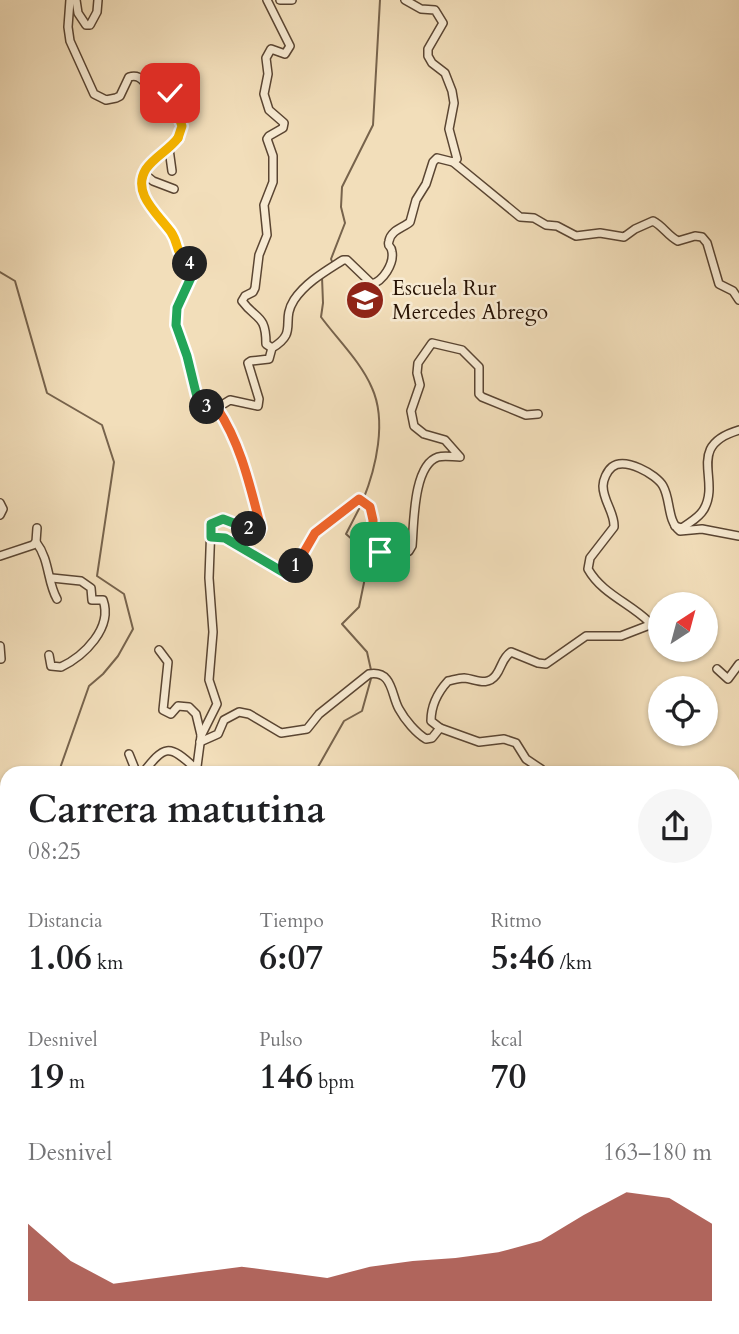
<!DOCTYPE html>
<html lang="es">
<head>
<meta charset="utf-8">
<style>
	:root { --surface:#fff; --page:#f6f6f6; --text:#202124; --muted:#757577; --accent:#8f2418 }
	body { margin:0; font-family:Cardo,serif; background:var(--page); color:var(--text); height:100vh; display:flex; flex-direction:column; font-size:26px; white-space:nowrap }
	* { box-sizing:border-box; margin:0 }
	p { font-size:23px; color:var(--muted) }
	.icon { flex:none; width:38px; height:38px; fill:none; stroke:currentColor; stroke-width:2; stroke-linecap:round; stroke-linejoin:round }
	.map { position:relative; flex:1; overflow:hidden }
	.drawer { position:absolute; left:0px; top:766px; width:740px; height:569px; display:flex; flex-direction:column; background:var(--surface); border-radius:21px 21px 0 0; box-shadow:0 2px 5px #0004 }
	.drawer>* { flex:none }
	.needle { width:46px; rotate:36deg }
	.controls { position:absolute; left:648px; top:592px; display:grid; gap:14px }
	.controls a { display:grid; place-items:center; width:70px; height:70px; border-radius:50%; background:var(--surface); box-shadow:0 2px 5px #0004; font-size:35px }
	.pin { position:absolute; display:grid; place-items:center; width:60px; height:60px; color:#fff; margin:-30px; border-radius:14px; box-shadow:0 4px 10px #0006 }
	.km { position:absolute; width:35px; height:35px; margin:-18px; border-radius:50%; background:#222; color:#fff; font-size:19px; line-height:35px; text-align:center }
	.round { display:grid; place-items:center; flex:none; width:74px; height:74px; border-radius:37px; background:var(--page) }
	.summary { display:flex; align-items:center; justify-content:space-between; height:119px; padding:0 28px }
	h1 { font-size:38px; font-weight:700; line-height:52px }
	.stats { display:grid; grid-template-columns:repeat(3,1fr); gap:10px; height:119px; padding:7px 28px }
	.stats div { display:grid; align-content:center }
	.stats b { font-size:35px; font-weight:700 }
	.stats small { font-size:19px; font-weight:400 }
	.stats p { font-size:19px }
	.chart { height:196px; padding:14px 28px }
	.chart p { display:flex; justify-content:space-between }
	.chart svg { width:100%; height:126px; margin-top:7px; fill:var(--accent); opacity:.7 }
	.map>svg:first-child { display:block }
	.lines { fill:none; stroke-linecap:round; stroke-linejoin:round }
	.stream { stroke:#77634c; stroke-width:2 }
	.minor-casing { stroke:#5a4532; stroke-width:10 }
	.highway-casing { stroke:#271204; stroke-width:12 }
	.minor { stroke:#f7ead2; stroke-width:7 }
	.highway { stroke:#f2deba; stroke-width:10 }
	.split-1-casing { stroke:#fff; stroke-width:14 }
	.split-2-casing { stroke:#fff; stroke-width:14 }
	.split-3-casing { stroke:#fff; stroke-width:14 }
	.split-4-casing { stroke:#fff; stroke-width:14 }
	.split-5-casing { stroke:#fff; stroke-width:14 }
	.split-6-casing { stroke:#fff; stroke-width:14 }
	.split-1 { stroke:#f0652b; stroke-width:9 }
	.split-2 { stroke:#22a559; stroke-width:9 }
	.split-3 { stroke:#f0652b; stroke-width:9 }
	.split-4 { stroke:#22a559; stroke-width:9 }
	.split-5 { stroke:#f5b400; stroke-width:9 }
	.split-6 { stroke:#f5b400; stroke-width:9 }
	.labels { text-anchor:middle; stroke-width:5; stroke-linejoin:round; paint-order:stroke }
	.poi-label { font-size:21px; fill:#271204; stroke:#f7ead2; text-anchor:start }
</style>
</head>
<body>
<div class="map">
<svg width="739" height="1334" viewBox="0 0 739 1334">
	<rect width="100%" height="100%" fill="#f2deba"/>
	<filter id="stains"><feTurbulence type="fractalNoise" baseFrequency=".00286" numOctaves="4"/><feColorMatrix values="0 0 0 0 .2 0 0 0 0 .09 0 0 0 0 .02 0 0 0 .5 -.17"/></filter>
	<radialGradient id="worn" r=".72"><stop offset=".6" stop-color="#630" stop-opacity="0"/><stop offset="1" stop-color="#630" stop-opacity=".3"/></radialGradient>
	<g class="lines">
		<g class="stream">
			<path d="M333,264l-2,-5 14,-36 -4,-16 1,-20 31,-62 7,-125"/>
			<path d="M0,272l15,9 32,112 55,32 12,37 -17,114 27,18 9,35 -15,27 -15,18 -14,12 -31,88"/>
			<path d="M322,277l1,26 -2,14c17,23 40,45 51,71 15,33 4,80 -9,112"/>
			<path d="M361,505l-15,29 16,14 5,20 -8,39 -17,17 25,28 4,18"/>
			<path d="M314,774l30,-53 18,-10 10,-36"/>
			<path d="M136,1328l1,6"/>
		</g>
		<defs>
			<g id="minor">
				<path d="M70,0l-2,27 2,14 24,53 12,6 10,-2 4,-2 9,-19c14,-4 14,9 26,13 20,6 16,2 23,24 12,41 -37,39 -37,70 0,20 21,34 31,50 5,7 3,17 10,24 4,4 9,6 13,10l-18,40 -1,17 11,32 10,40 11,11h9"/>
				<path d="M76,0l2,13 8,12h4l7,-13 1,-12"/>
				<path d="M267,0l23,46 -5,8 -14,-5 -5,9 2,16 -4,20 5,16 15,13 -1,5 -14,8 -2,3 6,17v26l-9,23 3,30 -8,20 -4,33 -2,4 -8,4 -3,5c14,19 24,13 24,43l6,4"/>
				<path d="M280,0h12"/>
				<path d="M405,0l16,9 14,1 8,13 -15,26v7l4,7 13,10 7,18 2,12 -5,26 8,30 -4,3"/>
				<path d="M169,149l3,22"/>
				<path d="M147,169v7l6,5 21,8"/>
				<path d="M0,503l3,6 -3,6"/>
				<path d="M675,526l7,2c8,-6 17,-10 22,-19 17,-30 -19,-63 35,-79"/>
				<path d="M211,537l14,1 65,38 25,-43 44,-34 11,8 3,13v26c11,9 24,13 36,5l3,-5c2,-22 1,-81 26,-89 7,-2 15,0 22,0l-15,-17 -21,-6 -10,-8 -3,-15 9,-26 -3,-12 1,-10 14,-20 30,7 17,17v27l3,3 44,18 12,-1"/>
				<path d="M36,542c14,18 11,40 21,57"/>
				<path d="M0,556l33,-11 3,-3 1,-14"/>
				<path d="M0,646l1,13"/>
				<path d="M159,650l9,12 -5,48 8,4 7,-8 11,1 7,7 5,21"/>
				<path d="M49,655l2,11 10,1c23,-11 52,-39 42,-67h-11l-1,-12 -10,-7 -29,-3"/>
				<path d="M717,669l11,10 11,-15"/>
				<path d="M440,728l-9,-7c0,-15 7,-29 17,-40 5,-1 11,-3 16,-3 12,1 23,9 32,-3 6,-8 6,-17 15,-23l27,11 8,1 40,-28h35l26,-10 2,-4c-19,-19 -47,-28 -61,-53l2,-11 24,-31c1,-14 -11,-26 -11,-41 0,-6 4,-15 9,-19 13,-10 44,7 51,19 8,14 4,35 17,45l22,-2 37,7"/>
				<path d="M200,742l18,-8 6,-14 15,-8 10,2 32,19 26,-4 12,-15 50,-40c24,-4 22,21 30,35 6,11 17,24 27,30l6,-1 8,-10 39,14 25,-3 12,4 10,16 15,10"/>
				<path d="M129,754l8,20"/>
				<path d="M142,774c23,-29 26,-31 54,-5"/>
				<path d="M196,774l5,-38 16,-32 -8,-24 4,-48 -4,-54 2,-54 13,-5 32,14h3l2,-5c-11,-42 -20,-84 -44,-120l13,-8 28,6 1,-7 -11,-36 3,-2 18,-2 3,-11c27,-16 8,-26 22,-48 12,-18 32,-29 49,-40h4l25,24c11,-3 22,-20 20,-32 -1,-8 -5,-4 -3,-11 2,-11 14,-13 21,-19l6,-22 10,-16 7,-22 4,-4 16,4 67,55 14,1 12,7 11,1 19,10 24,-3 24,4 11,-8 18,-8c10,5 15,15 25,20l17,-5 7,1 5,6 12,41 14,7 6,9"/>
				<path d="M0,854l2,13 -2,7"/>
				<path d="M739,967l-6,12 6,6"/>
				<path d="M0,1010l7,9"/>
				<path d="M733,1010l6,-10"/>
				<path d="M0,1109l7,-1"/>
			</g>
			<g id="highway">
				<path d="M0,1320h7"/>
				<path d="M733,1321l6,-1"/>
				<path d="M158,1328l106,6"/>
				<path d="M385,1334h82"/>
				<path d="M577,1334l86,-6"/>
			</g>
		</defs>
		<use href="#minor" class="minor-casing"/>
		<use href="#highway" class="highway-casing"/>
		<use href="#minor" class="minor"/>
		<use href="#highway" class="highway"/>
	</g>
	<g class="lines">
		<defs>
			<path id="split-1" d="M296,566l19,-33 44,-34 11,8 3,13v27l7,5"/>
			<path id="split-2" d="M249,529l-26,-10 -12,5v13l14,1 63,37h4l4,-9"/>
			<path id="split-3" d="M207,407l5,2 5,-1c24,36 33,78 44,120l-2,5 -10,-4"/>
			<path id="split-4" d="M190,264l5,4 -1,3 -17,37 -1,17 11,31 10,41 10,10"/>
			<path id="split-5" d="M178,138c-9,12 -24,19 -32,31 -15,24 12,45 25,63 9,13 3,21 19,32"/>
			<path id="split-6" d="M170,93l12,33 -4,12"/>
		</defs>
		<use href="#split-1" class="split-1-casing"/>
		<use href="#split-2" class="split-2-casing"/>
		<use href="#split-3" class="split-3-casing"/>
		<use href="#split-4" class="split-4-casing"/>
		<use href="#split-5" class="split-5-casing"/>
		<use href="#split-6" class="split-6-casing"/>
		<use href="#split-1" class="split-1"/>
		<use href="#split-2" class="split-2"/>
		<use href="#split-3" class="split-3"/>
		<use href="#split-4" class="split-4"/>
		<use href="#split-5" class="split-5"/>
		<use href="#split-6" class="split-6"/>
	</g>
	<defs>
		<symbol id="school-disc" viewBox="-11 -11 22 22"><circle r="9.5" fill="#8f2418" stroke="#f7ead2"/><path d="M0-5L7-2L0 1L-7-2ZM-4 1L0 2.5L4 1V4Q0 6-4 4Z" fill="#fff"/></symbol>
	</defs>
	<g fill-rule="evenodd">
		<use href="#school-disc" x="343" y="278" width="44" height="44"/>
	</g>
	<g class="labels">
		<g class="poi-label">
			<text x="392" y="295">Escuela Rur<tspan x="392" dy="24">Mercedes Abrego</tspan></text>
		</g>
	</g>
	<rect width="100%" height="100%" filter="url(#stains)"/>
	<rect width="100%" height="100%" fill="url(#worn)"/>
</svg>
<div class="controls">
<a><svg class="needle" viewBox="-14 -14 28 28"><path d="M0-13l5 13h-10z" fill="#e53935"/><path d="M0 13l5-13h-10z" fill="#757577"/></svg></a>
<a><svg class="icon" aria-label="locate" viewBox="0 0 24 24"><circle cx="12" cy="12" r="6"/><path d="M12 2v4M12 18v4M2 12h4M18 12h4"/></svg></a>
</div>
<div class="pin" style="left:380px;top:552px;background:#1e9e55"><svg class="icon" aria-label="arrive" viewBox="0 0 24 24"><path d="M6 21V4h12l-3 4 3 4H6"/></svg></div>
<div class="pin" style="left:170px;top:93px;background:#d93025"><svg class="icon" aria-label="check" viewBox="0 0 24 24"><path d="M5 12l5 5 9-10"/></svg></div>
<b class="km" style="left:296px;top:566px">1</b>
<b class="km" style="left:249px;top:529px">2</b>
<b class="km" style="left:207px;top:407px">3</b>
<b class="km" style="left:190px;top:264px">4</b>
<section class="drawer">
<div class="summary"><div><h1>Carrera matutina</h1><p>08:25</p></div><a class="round"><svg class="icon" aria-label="share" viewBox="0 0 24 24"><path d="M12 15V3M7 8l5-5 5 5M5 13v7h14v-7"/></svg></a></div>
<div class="stats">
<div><p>Distancia</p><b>1.06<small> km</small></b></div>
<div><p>Tiempo</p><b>6:07</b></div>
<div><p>Ritmo</p><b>5:46<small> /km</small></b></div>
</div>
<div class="stats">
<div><p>Desnivel</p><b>19<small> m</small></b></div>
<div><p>Pulso</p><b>146<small> bpm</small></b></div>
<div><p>kcal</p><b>70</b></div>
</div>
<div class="chart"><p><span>Desnivel</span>163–180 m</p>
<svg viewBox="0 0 160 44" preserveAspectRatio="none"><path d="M0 44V17L10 30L20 38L30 36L40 34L50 32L60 34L70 36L80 32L90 30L100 29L110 27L120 23L130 14L140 6L150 8L160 17V44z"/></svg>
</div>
</section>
</div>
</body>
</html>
